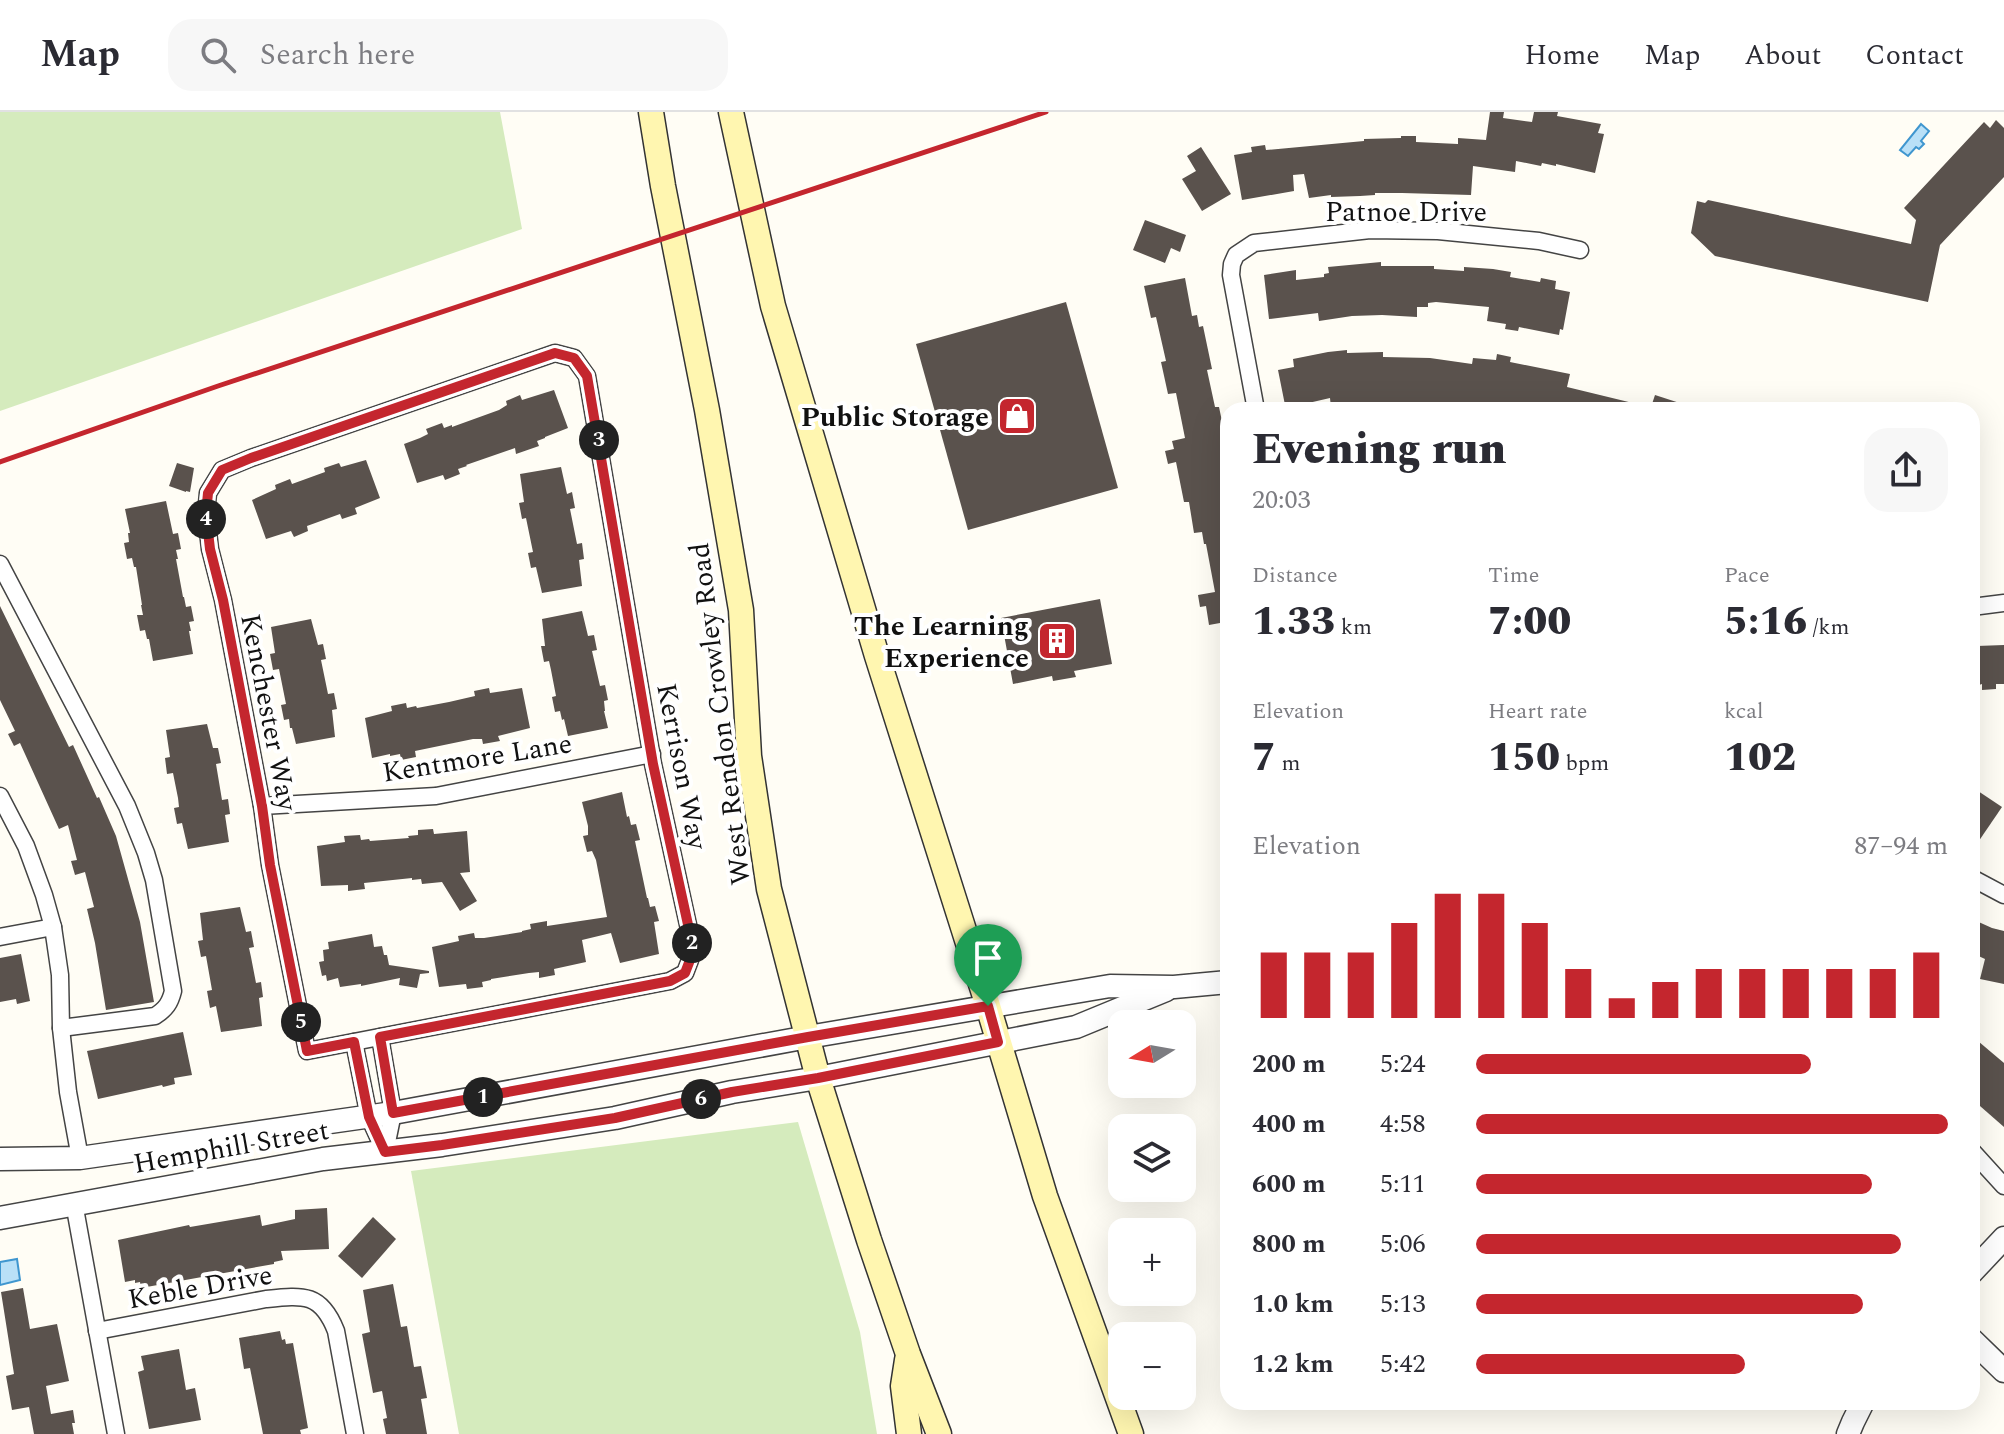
<!DOCTYPE html>
<html lang="en">
<head>
<meta charset="utf-8">
<style>
	:root { --surface:#fff; --page:#f7f7f7; --text:#2b2b33; --muted:#7c7c81; --line:#e1e1e2; --accent:#c4262e }
	body { margin:0; font-family:Spectral,serif; background:var(--page); color:var(--text); height:100vh; display:flex; flex-direction:column; font-size:30px; white-space:nowrap }
	* { box-sizing:border-box; margin:0 }
	p { font-size:26px; color:var(--muted) }
	.icon { flex:none; width:44px; height:44px; fill:none; stroke:currentColor; stroke-width:2; stroke-linecap:round; stroke-linejoin:round }
	.map { position:relative; flex:1; overflow:hidden }
	.panel { position:absolute; left:1220px; top:290px; width:760px; height:1008px; display:flex; flex-direction:column; background:var(--surface); border-radius:24px; box-shadow:0 8px 32px #0002 }
	.panel>* { flex:none }
	.needle { width:52px; rotate:259deg }
	.fabs { position:absolute; left:1108px; top:898px; display:grid; gap:16px }
	.fabs a { display:grid; place-items:center; width:88px; height:88px; border-radius:16px; background:var(--surface); box-shadow:0 8px 32px #0002; font-size:40px }
	.pin { position:absolute; display:grid; place-items:center; width:68px; height:68px; color:#fff; margin:-82px -34px; border-radius:50% 50% 50% 0; rotate:-45deg; box-shadow:0 0 8px #0007 }
	.pin .icon { rotate:45deg }
	.km { position:absolute; width:40px; height:40px; margin:-20px; border-radius:50%; background:#222; color:#fff; font-size:22px; line-height:40px; text-align:center }
	.round { display:grid; place-items:center; flex:none; width:84px; height:84px; border-radius:24px; background:var(--page) }
	.head { display:flex; align-items:center; justify-content:space-between; height:136px; padding:0 32px }
	h1 { font-size:44px; font-weight:800; line-height:60px }
	.stats { display:grid; grid-template-columns:repeat(3,1fr); gap:12px; height:136px; padding:8px 32px }
	.stats div { display:grid; align-content:center }
	.stats b { font-size:40px; font-weight:800 }
	.stats small { font-size:22px; font-weight:400 }
	.stats p { font-size:22px }
	.chart { height:224px; padding:16px 32px }
	.chart p { display:flex; justify-content:space-between }
	.chart svg { width:100%; height:144px; margin-top:8px; stroke:var(--accent); stroke-width:6 }
	ul { padding:0 32px; list-style:none; font-size:26px }
	li { display:grid; grid-template-columns:128px 96px 1fr; align-items:center; height:60px }
	li i { height:20px; border-radius:10px; background:var(--accent) }
	header { display:flex; align-items:center; gap:48px; box-sizing:border-box; height:112px; padding:0 40px; background:var(--surface); border-bottom:2px solid var(--line) }
	header strong { font-size:38px }
	nav { display:flex; gap:44px; margin-inline-start:auto; font-size:28px }
	.search { width:560px; height:72px; background:var(--page); display:flex; align-items:center; gap:20px; box-sizing:border-box; padding:0 28px; border-radius:24px; color:var(--muted); font-size:30px }
	.map>svg:first-child { display:block }
	.green { fill:#d5ebbd }
	.water { fill:#b9e0f7; stroke:#3f96cf; stroke-width:2 }
	.building { fill:#5a524d }
	.lines { fill:none; stroke-linecap:round; stroke-linejoin:round }
	.minor-casing { stroke:#444; stroke-width:19 }
	.tertiary-casing { stroke:#444; stroke-width:25 }
	.secondary-casing { stroke:#333; stroke-width:27 }
	.minor { stroke:#fff; stroke-width:16 }
	.tertiary { stroke:#fff; stroke-width:22 }
	.secondary { stroke:#fff6b0; stroke-width:24 }
	.rail { stroke:#c4262e; stroke-width:5 }
	.route-casing { stroke:#fff; stroke-width:16 }
	.route { stroke:#c4262e; stroke-width:10 }
	.labels { text-anchor:middle; stroke-width:8; stroke-linejoin:round; paint-order:stroke }
	.street-label { font-size:28px; fill:#111; stroke:#fff }
	.poi-label { font-size:28px; font-weight:bold; fill:#111; stroke:#fff; text-anchor:end }
</style>
</head>
<body>
<header>
<strong>Map</strong>
<div class="search"><svg class="icon" aria-label="search" viewBox="0 0 24 24"><circle cx="10" cy="10" r="6"/><path d="M15 15l6 6"/></svg>Search here</div>
<nav><a>Home</a><a>Map</a><a>About</a><a>Contact</a></nav>
</header>
<div class="map">
<svg width="2004" height="1322" viewBox="0 0 2004 1322">
	<rect width="100%" height="100%" fill="#fffdf5"/>
	<g class="green">
		<path d="M0,0h500l22,117 -522,182z"/>
		<path d="M798,1010l62,210 17,102h-418l-48,-263z"/>
	</g>
	<g class="water">
		<path d="M1921,12l8,7 -8,10 3,3 -5,5 -3,-2 -8,9 -8,-6z"/>
		<path d="M17,1147l3,21 -20,5v-23z"/>
	</g>
	<g class="building">
		<path d="M1490,0h14l-1,6 29,4 2,-10h24l-1,4 44,8 -3,9 6,1 -9,39 -39,-9v2l-14,-3 -1,3 -25,-5 -1,11 -42,-6 -2,29 -69,-2h-27v2l-15,1 -29,1v-2l-22,3 -5,-24 -11,1 1,16 -52,9 -8,-45 18,-3 -1,-5 14,-2 1,5 98,-9v-2l37,-1v-2h15v6l42,2v-6l28,2z"/>
		<path d="M1996,8l8,8v49l-64,68 -12,57 -213,-46 -24,-23 6,-32 8,2 3,-3 203,44 5,-24 -12,-12 80,-86 6,6z"/>
		<path d="M1201,35l30,47 -29,17 -20,-32 14,-8 -9,-15z"/>
		<path d="M1145,108l41,15 -6,17 -9,-4 -6,15 -32,-13z"/>
		<path d="M1381,150v4h53v3l30,2v-4l29,2 18,3 -1,5 30,5 1,-4 15,3 -1,8 15,3 -7,38 -3,-1 -1,6 -40,-8 -1,4 -13,-2 1,-5 -19,-3 2,-14 -53,-5 -8,1v4h-11v10l-35,-2 -30,1 -33,5 -1,-8 -49,6 -5,-44 32,-5v10l28,-3v-3l5,-1 -1,-6z"/>
		<path d="M1185,166l7,38 5,-1 2,12 4,-1 9,43 -5,1 8,37h4l9,43v174l-7,1 -1,-2 -11,2 -3,-19 -6,1 -2,-12 17,-3 -9,-48h-2l-2,-12 -8,1 -5,-31h-5l-8,-40 -8,2 -3,-13 9,-2 -2,-8 13,-3 -9,-45 -8,1 -7,-32 5,-1 -10,-44 -5,1 -7,-32z"/>
		<path d="M1066,190l52,186 -150,42 -52,-186z"/>
		<path d="M1347,238v3l36,-1v5l47,1 42,6 1,-6 23,2 1,-6 14,3 -1,5 60,12 -3,13 74,18 -1,5h-103l-15,-3 -1,3h-44l-14,-2v-1l-72,-2v-2l-43,1v3l-17,1 -1,-10 -26,6 1,6h-19l-8,-40 16,-3 -1,-8 35,-7z"/>
		<path d="M554,278l14,38 -23,9v1l-8,3 2,5 -23,8 -1,-6 -49,17 1,1 -9,3 2,5 -15,6 -2,-5 -26,8 -13,-39 16,-6 8,-4 -2,-5 16,-6 2,5 8,-3v2l47,-17 8,-5 -1,-4 14,-6 2,5z"/>
		<path d="M1655,283l37,12v3h-42z"/>
		<path d="M366,348l14,38 -25,10 2,6 -15,5 -2,-5 -33,12 1,5 -14,6 -3,-6 -25,8 -14,-39 24,-11 -1,-4 15,-6 2,5 33,-12 -1,-4 15,-5 2,4z"/>
		<path d="M177,351l17,5 -4,24 -4,-1v1l-17,-6z"/>
		<path d="M561,355l6,27 5,-2 3,16 -5,1 7,35 5,-1 2,16 -5,1 3,26 -40,7 -6,-26 -5,1 -3,-15 5,-1 -7,-34 -4,1 -3,-16 5,-1 -4,-28z"/>
		<path d="M166,389l7,33 5,-1 3,16 -5,1 2,9h-2l7,38h1l2,10 5,-1 3,15 -5,1 2,9h-2l4,23 -40,7 -4,-22h-2l-2,-9 -5,1 -3,-16h6l-2,-10h1l-6,-38h-2l-2,-9 -5,1 -3,-16 5,-1 -1,-9h2l-5,-24z"/>
		<path d="M1100,487l12,65 -38,7 2,6 -23,4 -1,-5 -39,8 -12,-66z"/>
		<path d="M0,494l69,141 4,-2 24,53 2,-1 17,39 24,86 14,80 -48,8 -11,-67 -8,-34 7,-2 -9,-35 -10,3 -4,-14 6,-1 -9,-35 -9,4 -39,-86 -6,3 -6,-12 7,-3 -15,-31z"/>
		<path d="M582,499l6,25 6,-1 3,15 -5,1 8,35 5,-1 3,15 -4,1 1,10h-1l4,17 -40,8 -4,-17 -2,1 -2,-9 -5,1 -3,-15 4,-1 -5,-26 -2,-9 -5,1 -3,-16h4l-3,-27z"/>
		<path d="M311,507l7,26 5,-1 3,15 -5,1 7,34 6,-1 3,16 -5,1 3,27 -39,7 -4,-16h-2l-1,-9 -5,1 -3,-15 5,-1 -7,-35 -6,1 -3,-16 5,-1 -4,-26z"/>
		<path d="M2004,533v39h-8v5l-14,1v-6l-3,1 -2,-39z"/>
		<path d="M489,576l1,5 32,-5 8,40 -32,8 2,5 -17,3 -1,-5h-9l-58,12 1,6 -15,3 -1,-6 -10,2v-2l-18,4 -7,-40 27,-7 -1,-5 15,-3 1,5 9,-2 1,2 32,-6 26,-6 -1,-5z"/>
		<path d="M207,612l6,24h5l3,15 -5,1 6,36 6,-1 2,15 -5,1 4,27 -41,7 -6,-26 -5,1 -3,-16 5,-1 -1,-9 -5,-25 -6,1 -2,-16 5,-1 -4,-27z"/>
		<path d="M1972,675l30,20 -30,44z"/>
		<path d="M622,680l5,25 2,-1 2,9 5,-1 4,16 -5,1 12,57h1l2,9 5,-1 4,15 -5,1 5,32 -39,9 -9,-30 -29,7 4,22 -32,7 1,6 -16,3v-6l-10,1 -38,6v1l-9,2 1,5 -16,2 -1,-5 -27,3 -7,-40 27,-6 -1,-5 16,-3 1,5h9l38,-6v-1l9,-2 -1,-5 17,-3v5l60,-9 -11,-57 -4,-9 -5,1 -4,-16 5,-1v-9l-6,-24z"/>
		<path d="M433,717l1,5 33,-3 3,41 -10,1 17,28 -17,10 -18,-29 -20,2 -1,-5 -9,1v-2l-48,5 1,6 -17,2v-6l-27,1 -4,-40 28,-4 -1,-6 16,-1 1,5 8,-1 1,2 39,-3 -1,-2 10,-1v-5z"/>
		<path d="M240,795l6,25 5,-1 3,16 -5,1 2,9 5,26 5,-1 2,15 -4,1 3,28 -41,6 -5,-26 -6,2 -3,-17 5,-1 -6,-34 -5,1 -3,-16 5,-1 -3,-27z"/>
		<path d="M1972,807l20,9 12,3v53l-24,-5 5,-20 -13,-6z"/>
		<path d="M372,822l2,13 8,-1 2,9h3l2,10 40,6v2l-9,1 -3,14 -18,-3 1,-7 -39,8v-2l-21,3 -2,-9 -11,3 -1,-6 -4,1 -3,-14 5,-1 -1,-11 6,-1 -1,-7z"/>
		<path d="M21,842l9,47 -13,3 -1,-5 -16,3v-44z"/>
		<path d="M183,920l9,43 -18,3 1,6 -12,3 -1,-2 -64,14 -11,-48z"/>
		<path d="M1972,924l32,27v64l-32,-28z"/>
		<path d="M327,1096l2,41 -48,2 2,9 -9,2v2l-133,24 -1,-6 -5,1v-3l-10,2 -7,-42 71,-15 1,2 70,-12 2,11 33,-7v-9z"/>
		<path d="M373,1105l23,22 -34,39 -24,-22z"/>
		<path d="M393,1172l8,43 6,-1 7,41 7,-1 6,32 -6,1 6,35h-41l-3,-15 4,-1 -5,-27 -9,2 -11,-59 8,-2 -7,-42z"/>
		<path d="M23,1176l7,41 27,-5 12,57 -23,5 5,28 22,-4 2,13h-3l2,11h-40l-5,-27 -17,3 -6,-34 8,-2 -13,-82z"/>
		<path d="M280,1219l2,9 3,-1 1,5 7,-1 15,85 -8,2 1,4h-38l-13,-66 -6,1 -5,-31z"/>
		<path d="M179,1237l7,41 9,-2 6,32 -52,9 -11,-57 6,-2 -3,-14z"/>
	</g>
	<g class="lines">
		<defs>
			<g id="minor">
				<path d="M555,241l19,5 13,18 66,388 39,179 -2,17 -5,13 -15,8 -363,70 -37,-186 -8,-59 -39,-206 -13,-51 -4,-35 2,-21 14,-23 29,-12z"/>
				<path d="M1256,298l-25,-135 1,-11 4,-9 18,-12 116,-13 68,1 101,10 41,9"/>
				<path d="M0,452l127,242 19,47 8,27 19,111c-3,12 -7,18 -18,25l-94,12"/>
				<path d="M1972,495l32,-4"/>
				<path d="M0,684l26,50 18,49 9,32 7,48 1,53 7,64 12,66"/>
				<path d="M262,694l174,-10 216,-42"/>
				<path d="M1972,766l32,17"/>
				<path d="M0,825l53,-10"/>
				<path d="M380,925l13,76 -8,39"/>
				<path d="M354,930l15,75 16,35"/>
				<path d="M1972,1039l32,35"/>
				<path d="M74,1091l42,231"/>
				<path d="M97,1219l169,-32c38,-4 55,-6 70,32l19,103"/>
			</g>
			<g id="tertiary">
				<path d="M0,1047l80,-1 313,-45 415,-76 302,-51 64,1 54,-5"/>
				<path d="M0,1106l323,-59 119,-14 173,-27 117,-26 86,-14 258,-51 90,-37"/>
				<path d="M1972,1160l32,-34"/>
				<path d="M1972,1228l32,31"/>
				<path d="M1848,1322l5,-12 10,-20"/>
			</g>
			<g id="secondary">
				<path d="M651,0l12,74 44,224 34,200 8,146 20,133 49,189 51,162 39,114 31,80"/>
				<path d="M731,0l42,194 104,350 111,350 57,190 86,238"/>
				<path d="M907,1248l-4,26 6,48"/>
			</g>
		</defs>
		<use href="#minor" class="minor-casing"/>
		<use href="#tertiary" class="tertiary-casing"/>
		<use href="#secondary" class="secondary-casing"/>
		<use href="#minor" class="minor"/>
		<use href="#tertiary" class="tertiary"/>
		<use href="#secondary" class="secondary"/>
		<path class="rail" d="M0,350l218,-76 828,-274"/>
	</g>
	<g class="lines">
		<defs>
			<path id="route" d="M555,241l19,5 13,18 66,388 39,179 -2,17 -5,13 -15,8 -290,56 13,76 415,-76 180,-31 10,36 -180,36 -86,14 -117,26 -173,27 -57,7 -16,-35 -15,-75 -47,9 -37,-186 -8,-59 -39,-206 -13,-51 -4,-35 2,-21 14,-23 29,-12z"/>
		</defs>
		<use href="#route" class="route-casing"/>
		<use href="#route" class="route"/>
	</g>
	<defs>
		<symbol id="shop-square" viewBox="-11 -11 22 22"><rect x="-9" y="-9" width="18" height="18" rx="4" fill="#c4262e" stroke="#fff"/><path d="M-5-2.5h2.3a2.7 3.5 0 0 1 5.4 0H5L5.5 6h-11ZM-1.5-2.5h3a1.5 2.3 0 0 0-3 0Z" fill="#fff"/></symbol>
		<symbol id="building-square" viewBox="-11 -11 22 22"><rect x="-9" y="-9" width="18" height="18" rx="4" fill="#c4262e" stroke="#fff"/><path d="M-4-6H4V6H1V3H-1V6H-4ZM-2.5-4.3h1.7v1.8h-1.7ZM.8-4.3h1.7v1.8H.8ZM-2.5-1h1.7V.8h-1.7ZM.8-1h1.7V.8H.8Z" fill="#fff"/></symbol>
	</defs>
	<g fill-rule="evenodd">
		<use href="#shop-square" x="995" y="282" width="44" height="44"/>
		<use href="#building-square" x="1035" y="507" width="44" height="44"/>
	</g>
	<g class="labels">
		<g class="street-label">
			<text x="1406" y="109">Patnoe Drive</text>
			<text transform="translate(270 600) rotate(79)" y="10">Kenchester Way</text>
			<text transform="translate(719 602) rotate(-97)" y="10">West Rendon Crowley Road</text>
			<text transform="translate(477 645) rotate(-9)" y="10">Kentmore Lane</text>
			<text transform="translate(683 654) rotate(79)" y="10">Kerrison Way</text>
			<text transform="translate(231 1034) rotate(-10)" y="10">Hemphill Street</text>
			<text transform="translate(200 1174) rotate(-10)" y="10">Keble Drive</text>
		</g>
		<g class="poi-label">
			<text x="989" y="314">Public Storage</text>
			<text x="1029" y="523">The Learning<tspan x="1029" dy="32">Experience</tspan></text>
		</g>
	</g>
</svg>
<div class="fabs">
<a><svg class="needle" viewBox="-14 -14 28 28"><path d="M0-13l5 13h-10z" fill="#e53935"/><path d="M0 13l5-13h-10z" fill="#7c7c81"/></svg></a>
<a><svg class="icon" aria-label="layers" viewBox="0 0 24 24"><path d="M12 4l9 5-9 5-9-5zM3 14l9 5 9-5"/></svg></a>
<a>+</a>
<a>−</a>
</div>
<div class="pin" style="left:988px;top:894px;background:#1e9e55"><svg class="icon" aria-label="arrive" viewBox="0 0 24 24"><path d="M6 21V4h12l-3 4 3 4H6"/></svg></div>
<b class="km" style="left:483px;top:985px">1</b>
<b class="km" style="left:692px;top:831px">2</b>
<b class="km" style="left:599px;top:328px">3</b>
<b class="km" style="left:206px;top:407px">4</b>
<b class="km" style="left:301px;top:910px">5</b>
<b class="km" style="left:701px;top:987px">6</b>
<section class="panel">
<div class="head"><div><h1>Evening run</h1><p>20:03</p></div><a class="round"><svg class="icon" aria-label="share" viewBox="0 0 24 24"><path d="M12 15V3M7 8l5-5 5 5M5 13v7h14v-7"/></svg></a></div>
<div class="stats">
<div><p>Distance</p><b>1.33<small> km</small></b></div>
<div><p>Time</p><b>7:00</b></div>
<div><p>Pace</p><b>5:16<small> /km</small></b></div>
</div>
<div class="stats">
<div><p>Elevation</p><b>7<small> m</small></b></div>
<div><p>Heart rate</p><b>150<small> bpm</small></b></div>
<div><p>kcal</p><b>102</b></div>
</div>
<div class="chart"><p><span>Elevation</span>87–94 m</p>
<svg viewBox="0 0 160 44" preserveAspectRatio="none"><path d="M5 44V24M15 44V24M25 44V24M35 44V15M45 44V6M55 44V6M65 44V15M75 44V29M85 44V38M95 44V33M105 44V29M115 44V29M125 44V29M135 44V29M145 44V29M155 44V24"/></svg>
</div>
<ul>
<li><b>200 m</b>5:24<i style="width:71%"></i></li>
<li><b>400 m</b>4:58<i style="width:100%"></i></li>
<li><b>600 m</b>5:11<i style="width:84%"></i></li>
<li><b>800 m</b>5:06<i style="width:90%"></i></li>
<li><b>1.0 km</b>5:13<i style="width:82%"></i></li>
<li><b>1.2 km</b>5:42<i style="width:57%"></i></li>
</ul>
</section>
</div>
</body>
</html>
